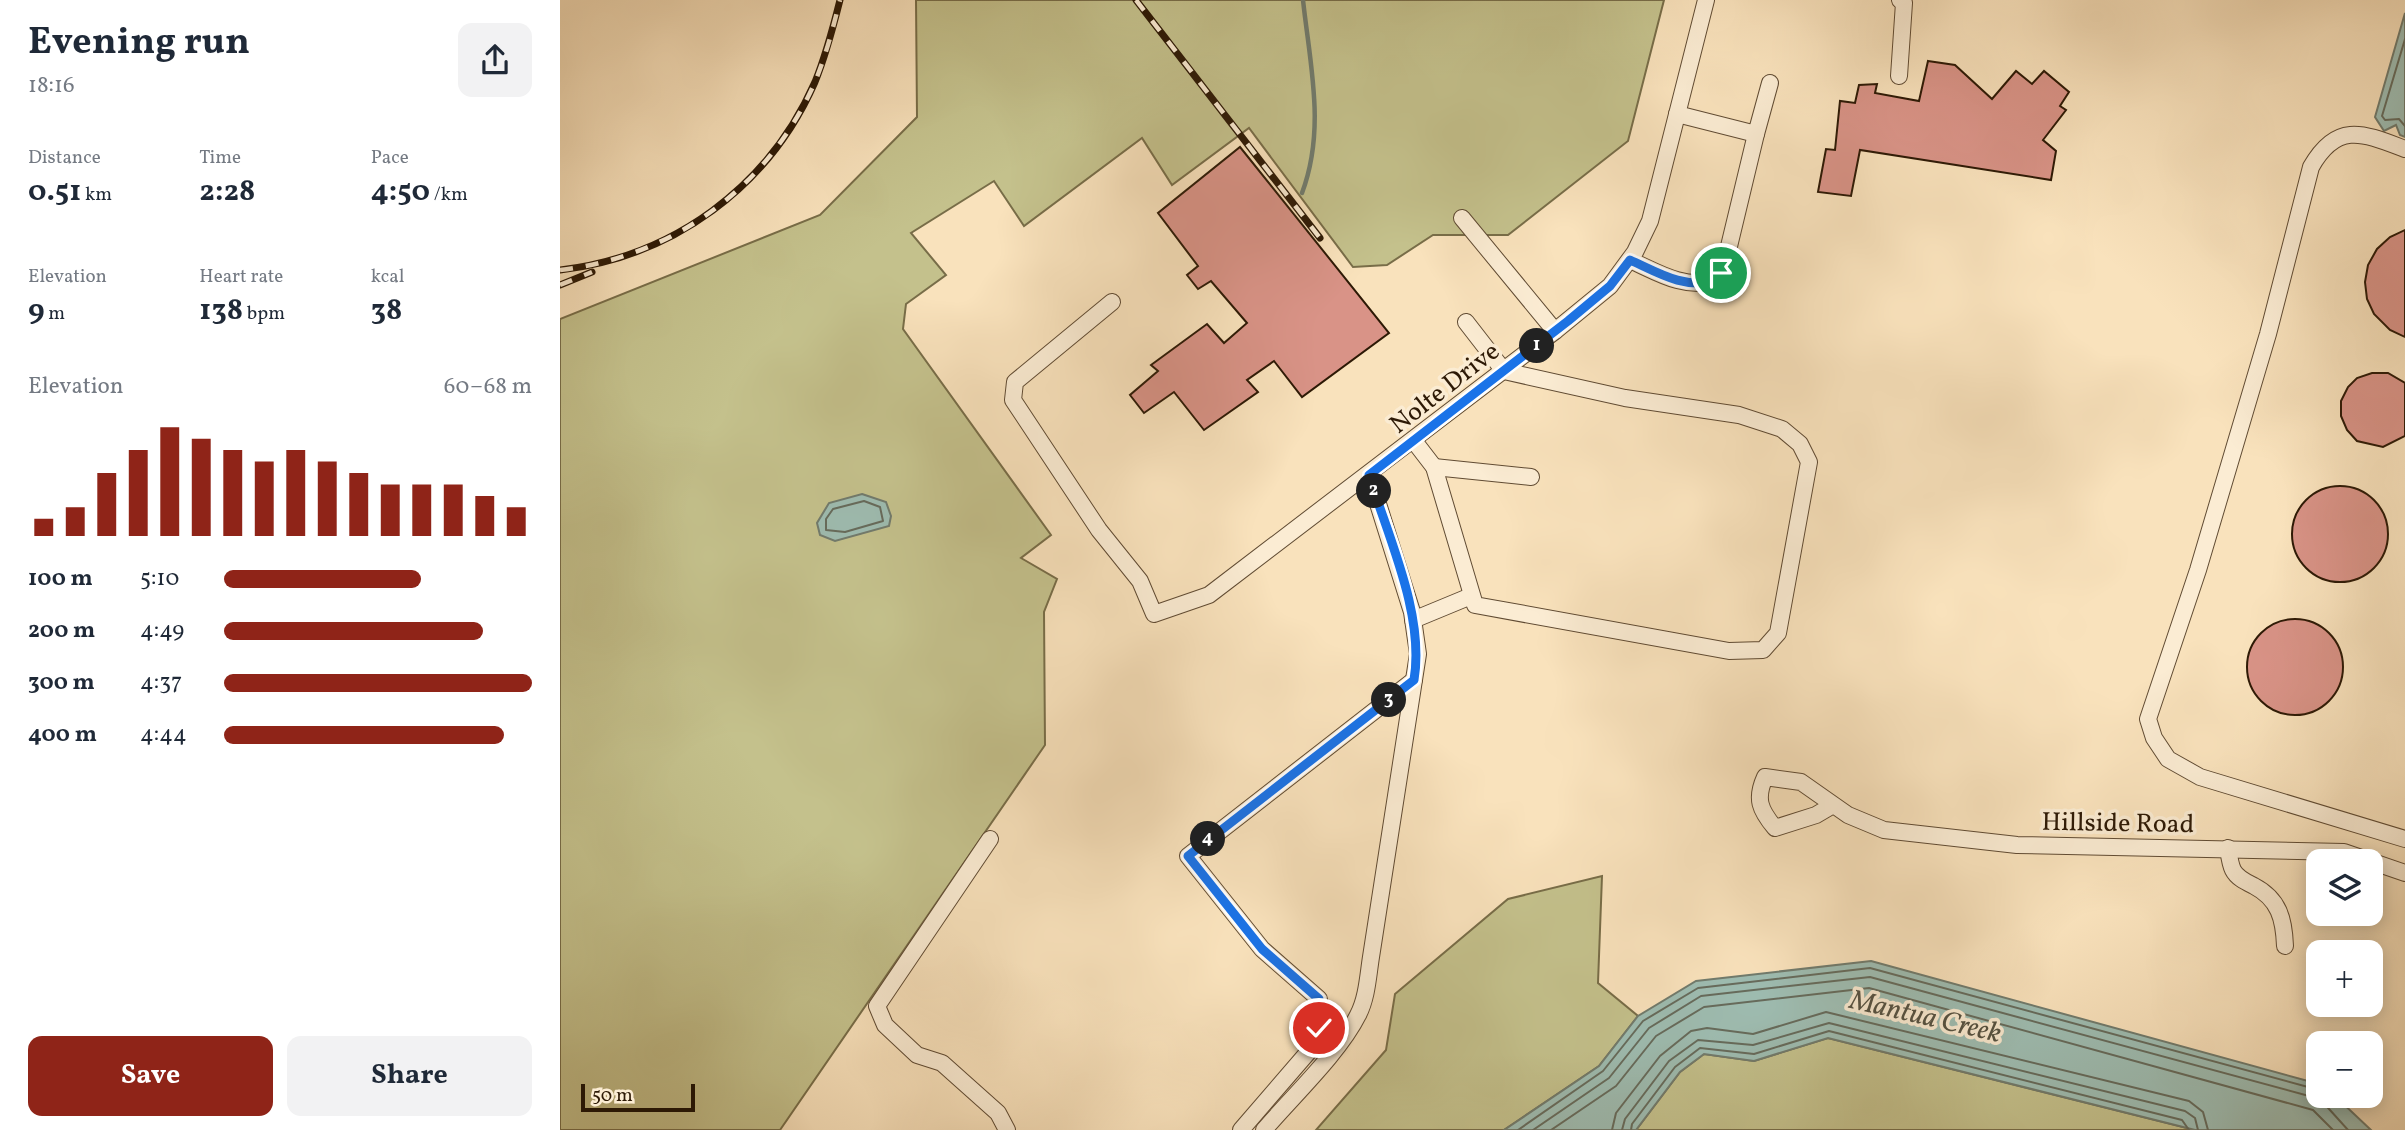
<!DOCTYPE html>
<html lang="en">
<head>
<meta charset="utf-8">
<style>
	:root { --surface:#fff; --page:#f2f2f3; --text:#1f2937; --muted:#747a83; --accent:#8f2418 }
	body { margin:0; font-family:Vollkorn,serif; background:var(--page); color:var(--text); height:100vh; display:flex; flex-direction:column; font-size:26px; white-space:nowrap }
	* { box-sizing:border-box; margin:0 }
	p { font-size:23px; color:var(--muted) }
	.icon { flex:none; width:38px; height:38px; fill:none; stroke:currentColor; stroke-width:2; stroke-linecap:round; stroke-linejoin:round }
	.map { position:relative; flex:1; overflow:hidden }
	.details { display:flex; flex-direction:column; background:var(--surface); width:560px }
	.details>* { flex:none }
	.controls { position:absolute; left:1746px; top:849px; display:grid; gap:14px }
	.controls a { display:grid; place-items:center; width:77px; height:77px; border-radius:14px; background:var(--surface); box-shadow:0 4px 18px #0003; font-size:35px }
	.scale { position:absolute; left:21px; bottom:18px; width:114px; box-sizing:border-box; padding-left:7px; border:4px solid #2d1905; border-top:0; font-size:19px; line-height:24px; white-space:nowrap; color:#2d1905; -webkit-text-stroke:5px #fbecd3; paint-order:stroke }
	.pin { position:absolute; display:grid; place-items:center; width:60px; height:60px; color:#fff; margin:-30px; border:4px solid #fff; border-radius:50%; box-shadow:0 2px 7px #0007 }
	.km { position:absolute; width:35px; height:35px; margin:-18px; border-radius:50%; background:#222; color:#fff; font-size:19px; line-height:35px; text-align:center }
	.round { display:grid; place-items:center; flex:none; width:74px; height:74px; border-radius:14px; background:var(--page) }
	.summary { display:flex; align-items:center; justify-content:space-between; height:119px; padding:0 28px }
	h1 { font-size:38px; font-weight:700; line-height:52px }
	.stats { display:grid; grid-template-columns:repeat(3,1fr); gap:10px; height:119px; padding:7px 28px }
	.stats div { display:grid; align-content:center }
	.stats b { font-size:30px; font-weight:700 }
	.stats small { font-size:19px; font-weight:400 }
	.stats p { font-size:19px }
	.chart { height:196px; padding:14px 28px }
	.chart p { display:flex; justify-content:space-between }
	.chart svg { width:100%; height:126px; margin-top:7px; stroke:var(--accent); stroke-width:6 }
	.cta { display:flex; gap:14px; margin-top:auto; padding:14px 28px }
	.cta a { flex:1; height:80px; border-radius:14px; background:var(--accent); color:#fff; font-size:28px; font-weight:700; line-height:80px; text-align:center }
	.cta a+a { background:var(--page); color:var(--text) }
	ul { padding:0 28px; list-style:none; font-size:23px }
	li { display:grid; grid-template-columns:112px 84px 1fr; align-items:center; height:52px }
	li i { height:18px; border-radius:9px; background:var(--accent) }
	main { display:flex; flex:1; min-height:0 }
	.map>svg:first-child { display:block }
	.green { fill:#c4c18c; stroke:#786d48; stroke-width:2 }
	.water { fill:#9ebdb2; stroke:#717b6d; stroke-width:2 }
	.lines { fill:none; stroke-linecap:round; stroke-linejoin:round }
	.shore { stroke:#666b5c; stroke-width:2 }
	.stream { stroke:#717b6d; stroke-width:4.5 }
	.building { fill:#d99387; stroke:#2d1905; stroke-width:2 }
	.minor-casing { stroke:#604b33; stroke-width:18 }
	.minor { stroke:#fbecd3; stroke-width:16 }
	.rail-casing { stroke:#2d1905; stroke-width:7 }
	.rail { stroke:#fbecd3; stroke-width:4.5; stroke-dasharray:13; stroke-linecap:butt }
	.route-casing { stroke:#fff; stroke-width:14 }
	.route { stroke:#1a73e8; stroke-width:9 }
	.labels { text-anchor:middle; stroke-width:7; stroke-linejoin:round; paint-order:stroke }
	.street-label { font-size:26px; fill:#2d1905; stroke:#fbecd3 }
	.water-label { font-size:28px; font-style:italic; fill:#555242; stroke:#fbecd3 }
</style>
</head>
<body>
<main>
<section class="details">
<div class="summary"><div><h1>Evening run</h1><p>18:16</p></div><a class="round"><svg class="icon" aria-label="share" viewBox="0 0 24 24"><path d="M12 15V3M7 8l5-5 5 5M5 13v7h14v-7"/></svg></a></div>
<div class="stats">
<div><p>Distance</p><b>0.51<small> km</small></b></div>
<div><p>Time</p><b>2:28</b></div>
<div><p>Pace</p><b>4:50<small> /km</small></b></div>
</div>
<div class="stats">
<div><p>Elevation</p><b>9<small> m</small></b></div>
<div><p>Heart rate</p><b>138<small> bpm</small></b></div>
<div><p>kcal</p><b>38</b></div>
</div>
<div class="chart"><p><span>Elevation</span>60–68 m</p>
<svg viewBox="0 0 160 44" preserveAspectRatio="none"><path d="M5 44V38M15 44V34M25 44V22M35 44V14M45 44V6M55 44V10M65 44V14M75 44V18M85 44V14M95 44V18M105 44V22M115 44V26M125 44V26M135 44V26M145 44V30M155 44V34"/></svg>
</div>
<ul>
<li><b>100 m</b>5:10<i style="width:64%"></i></li>
<li><b>200 m</b>4:49<i style="width:84%"></i></li>
<li><b>300 m</b>4:37<i style="width:100%"></i></li>
<li><b>400 m</b>4:44<i style="width:91%"></i></li>
</ul>
<div class="cta"><a>Save</a><a>Share</a></div>
</section>
<div class="map">
<svg width="1845" height="1130" viewBox="0 0 1845 1130">
	<rect width="100%" height="100%" fill="#f9e2bc"/>
	<filter id="stains"><feTurbulence type="fractalNoise" baseFrequency=".00286" numOctaves="4"/><feColorMatrix values="0 0 0 0 .2 0 0 0 0 .09 0 0 0 0 .02 0 0 0 .5 -.17"/></filter>
	<radialGradient id="worn" r=".72"><stop offset=".6" stop-color="#630" stop-opacity="0"/><stop offset="1" stop-color="#630" stop-opacity=".3"/></radialGradient>
	<g class="green">
		<path d="M356,0h748l-36,141 -120,94h-75l-46,30 -34,2 -104,-139 -77,57 -30,-47 -118,88 -30,-45 -83,52 35,42 -40,29 -3,25 148,206 -30,23 36,21 -13,33 1,133 -265,385h-220v-811l260,-104 97,-98z"/>
		<path d="M1042,876l-4,107 40,33 -39,50 -95,64h-188l70,-80 9,-56 113,-95z"/>
		<path d="M1268,1038l367,92h-559l44,-58 24,-18 50,7z"/>
	</g>
	<g class="water">
		<path d="M1845,13v124l-5,-2 -4,-10 -12,6 -9,-14z"/>
		<path d="M302,494l24,8 5,14 -2,10 -54,15 -15,-6 -3,-12 12,-20z"/>
		<path d="M1311,961l448,123v12h16l36,34h-176l-367,-92 -74,23 -50,-7 -24,18 -44,58h-132l95,-64 39,-50 58,-35z"/>
	</g>
	<g class="lines">
		<g class="shore">
			<path d="M1845,39l-23,77 3,4 14,-1 6,7"/>
			<path d="M304,501l16,6 3,14 -38,11 -19,-2v-11l7,-10z"/>
			<path d="M958,1130l85,-59 40,-50 55,-33 172,-20 449,122"/>
			<path d="M973,1130l76,-52 40,-50 52,-32 169,-19 450,122 28,31"/>
			<path d="M991,1130l65,-44 40,-50 48,-29 165,-19 444,122 20,20"/>
			<path d="M1052,1130l4,-17 44,-57 31,-25 16,-3 46,6 73,-22 363,89 14,11 5,18"/>
			<path d="M1062,1130l3,-11 44,-58 29,-21 55,5 76,-22 356,88 10,7 3,12"/>
			<path d="M1071,1130l1,-6 43,-57 25,-19 54,6 75,-23 353,89 7,10"/>
		</g>
		<path class="stream" d="M742,193c24,-64 8,-128 1,-193"/>
	</g>
	<g class="building">
		<path d="M1368,61l27,4 37,34 24,-28 16,13 12,-13 25,21 -9,14 6,4 -23,30 13,11 -5,29 -191,-30 -9,46 -33,-4 8,-43 9,1 5,-49 15,2 4,-18 18,-1 -2,9 44,8z"/>
		<path d="M680,147l149,186 -87,64 -28,-36 -27,19 11,12 -54,38 -30,-38 -30,21 -14,-18 28,-24 -7,-6 56,-41 17,19 23,-20 -36,-42 -13,8 -11,-14 11,-9 -40,-53z"/>
		<path d="M1845,230v107l-15,-7 -16,-16 -7,-15 -2,-17 3,-17 9,-16 13,-12z"/>
		<path d="M1812,373h16l17,10v53l-22,11 -26,-6 -10,-11 -6,-14v-15l7,-14 9,-9z"/>
		<circle cx="1780" cy="534" r="48"/>
		<circle cx="1735" cy="667" r="48"/>
	</g>
	<g class="lines">
		<defs>
			<g id="minor">
				<path d="M1339,76l5,-73 -4,-3"/>
				<path d="M1117,114l79,20 14,-51"/>
				<path d="M1845,149c-42,-16 -68,-28 -94,18l-43,167 -70,236 -50,149 6,19 14,21 32,18 205,62"/>
				<path d="M902,218l93,113"/>
				<path d="M1070,260c27,12 53,29 84,21l11,-18 31,-129"/>
				<path d="M552,302l-97,80 -2,18 86,130 41,51 14,33 55,-19 346,-264 55,-45 25,-34 15,-31 56,-221"/>
				<path d="M854,441l20,26 41,138 254,46 34,-1 15,-17 31,-171 -9,-18 -18,-15 -43,-14 -114,-17 -121,-27 -38,-49"/>
				<path d="M874,467l97,10"/>
				<path d="M853,620l58,-24"/>
				<path d="M1273,805l-17,10 -41,13c-15,-18 -20,-29 -10,-51l36,5 47,33 36,15 133,15 327,7 61,21"/>
				<path d="M430,839l-113,167 8,19 32,30 25,8 56,50 9,17"/>
				<path d="M1668,848c1,7 2,16 5,22 4,8 13,12 21,16 25,13 30,33 31,60"/>
				<path d="M681,1130l75,-87 3,-44 -57,-50 -74,-93 226,-176"/>
				<path d="M704,1130c28,-33 75,-77 94,-115 9,-17 10,-39 13,-58l47,-303 -6,-42 -43,-137"/>
			</g>
		</defs>
		<use href="#minor" class="minor-casing"/>
		<use href="#minor" class="minor"/>
		<defs>
			<g id="rail">
				<path d="M576,0l184,238"/>
				<path d="M0,270c113,-13 209,-83 255,-188 11,-27 18,-54 25,-82"/>
				<path d="M0,285l32,-13"/>
			</g>
		</defs>
		<use href="#rail" class="rail-casing"/>
		<use href="#rail" class="rail"/>
	</g>
	<g class="lines">
		<defs>
			<path id="route" d="M759,1028v-29l-57,-50 -74,-93 226,-176c11,-65 -26,-143 -45,-205l199,-154 42,-35 20,-26c27,12 53,29 84,21l7,-8"/>
		</defs>
		<use href="#route" class="route-casing"/>
		<use href="#route" class="route"/>
	</g>
	<g class="labels">
		<g class="street-label">
			<text transform="translate(884 387) rotate(-38)" y="9">Nolte Drive</text>
			<text transform="translate(1558 822) rotate(1)" y="9">Hillside Road</text>
		</g>
		<g class="water-label">
			<text transform="translate(1366 1015) rotate(13)" y="10">Mantua Creek</text>
		</g>
	</g>
	<rect width="100%" height="100%" filter="url(#stains)"/>
	<rect width="100%" height="100%" fill="url(#worn)"/>
</svg>
<div class="controls">
<a><svg class="icon" aria-label="layers" viewBox="0 0 24 24"><path d="M12 4l9 5-9 5-9-5zM3 14l9 5 9-5"/></svg></a>
<a>+</a>
<a>−</a>
</div>
<div class="scale">50 m</div>
<div class="pin" style="left:1161px;top:273px;background:#1e9e55"><svg class="icon" aria-label="arrive" viewBox="0 0 24 24"><path d="M6 21V4h12l-3 4 3 4H6"/></svg></div>
<div class="pin" style="left:759px;top:1028px;background:#d93025"><svg class="icon" aria-label="check" viewBox="0 0 24 24"><path d="M5 12l5 5 9-10"/></svg></div>
<b class="km" style="left:977px;top:346px">1</b>
<b class="km" style="left:814px;top:491px">2</b>
<b class="km" style="left:829px;top:700px">3</b>
<b class="km" style="left:648px;top:839px">4</b>
</div>
</main>
</body>
</html>
